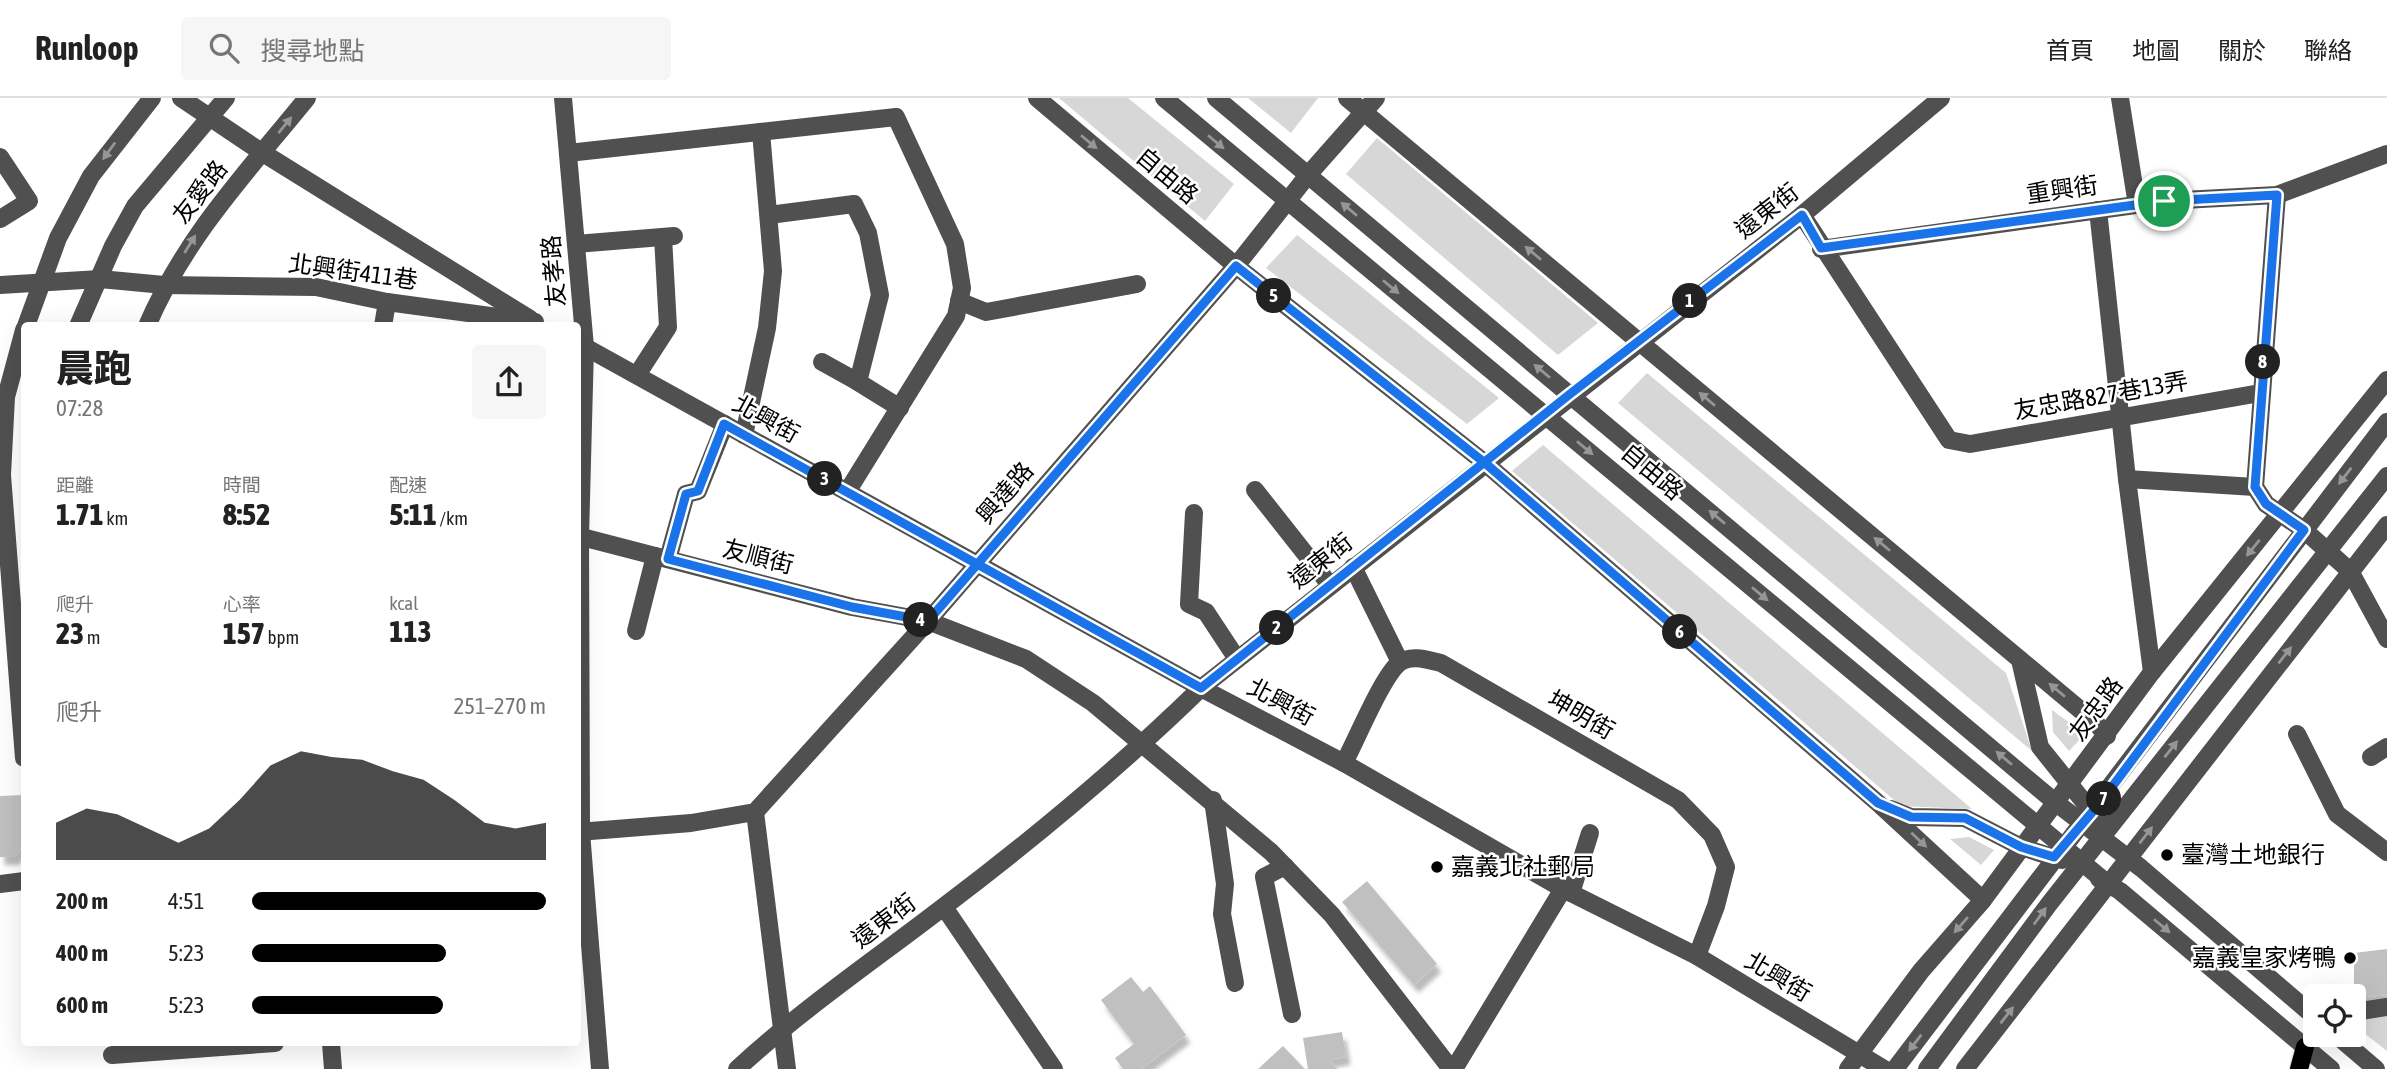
<!DOCTYPE html>
<html lang="zh-TW">
<head>
<meta charset="utf-8">
<style>
	:root { --surface:#fff; --page:#f6f6f6; --text:#222; --muted:#767676; --line:#e0e0e0; --accent:#000 }
	body { margin:0; font-family:"Asap Condensed","Noto Sans TC",sans-serif; background:var(--page); color:var(--text); height:100vh; display:flex; flex-direction:column; font-size:26px; white-space:nowrap }
	* { box-sizing:border-box; margin:0 }
	p { font-size:23px; color:var(--muted) }
	.icon { flex:none; width:38px; height:38px; fill:none; stroke:currentColor; stroke-width:2; stroke-linecap:round; stroke-linejoin:round }
	.map { position:relative; flex:1; overflow:hidden }
	.side { position:absolute; left:21px; top:224px; width:560px; height:724px; display:flex; flex-direction:column; background:var(--surface); border-radius:7px; box-shadow:0 7px 28px #0002 }
	.side>* { flex:none }
	.controls { position:absolute; left:2303px; top:886px; display:grid; gap:14px }
	.controls a { display:grid; place-items:center; width:63px; height:63px; border-radius:7px; background:var(--surface); box-shadow:0 7px 28px #0002; font-size:35px }
	.pin { position:absolute; display:grid; place-items:center; width:60px; height:60px; color:#fff; margin:-30px; border:4px solid #fff; border-radius:50%; box-shadow:0 2px 7px #0007 }
	.km { position:absolute; width:35px; height:35px; margin:-18px; border-radius:50%; background:#222; color:#fff; font-size:19px; line-height:35px; text-align:center }
	.round { display:grid; place-items:center; flex:none; width:74px; height:74px; border-radius:7px; background:var(--page) }
	.summary { display:flex; align-items:center; justify-content:space-between; height:119px; padding:0 35px }
	h1 { font-size:38px; font-weight:800; line-height:52px }
	.figures { display:grid; grid-template-columns:repeat(3,1fr); gap:10px; height:119px; padding:7px 35px }
	.figures div { display:grid; align-content:center }
	.figures b { font-size:30px; font-weight:800 }
	.figures small { font-size:19px; font-weight:400 }
	.figures p { font-size:19px }
	.chart { height:196px; padding:14px 35px }
	.chart p { display:flex; justify-content:space-between }
	.chart svg { width:100%; height:126px; margin-top:7px; fill:var(--accent); opacity:.7 }
	ul { padding:0 35px; list-style:none; font-size:23px }
	li { display:grid; grid-template-columns:112px 84px 1fr; align-items:center; height:52px }
	li i { height:18px; border-radius:9px; background:var(--accent) }
	header { display:flex; align-items:center; gap:42px; box-sizing:border-box; height:98px; padding:0 35px; background:var(--surface); border-bottom:2px solid var(--line) }
	header strong { font-size:33px }
	nav { display:flex; gap:38px; margin-inline-start:auto; font-size:24px }
	.search { width:490px; height:63px; background:var(--page); display:flex; align-items:center; gap:18px; box-sizing:border-box; padding:0 24px; border-radius:7px; color:var(--muted); font-size:26px }
	.map>svg:first-child { display:block }
	.green { fill:#d7d7d7 }
	.building { fill:#c0c0c0; filter:url(#shadow) }
	.lines { fill:none; stroke-linecap:round; stroke-linejoin:round }
	.major-casing { stroke:#dbdbdb; stroke-width:20 }
	.minor { stroke:#505050; stroke-width:18 }
	.major { stroke:#000; stroke-width:18 }
	.oneway { fill:#969696 }
	.route-casing { stroke:#fff; stroke-width:14 }
	.route { stroke:#1a73e8; stroke-width:9 }
	.poi-dot { fill:#000; stroke:#fff; stroke-width:2.5 }
	.labels { text-anchor:middle; stroke-width:5; stroke-linejoin:round; paint-order:stroke }
	.street-label { font-size:24px; fill:#000; stroke:#fff }
	.poi-label { font-size:24px; fill:#000; stroke:#fff; text-anchor:start }
</style>
</head>
<body>
<header>
<strong>Runloop</strong>
<div class="search"><svg class="icon" aria-label="search" viewBox="0 0 24 24"><circle cx="10" cy="10" r="6"/><path d="M15 15l6 6"/></svg>搜尋地點</div>
<nav><a>首頁</a><a>地圖</a><a>關於</a><a>聯絡</a></nav>
</header>
<div class="map">
<svg width="2387" height="971" viewBox="0 0 2387 971">
	<defs>
		<filter id="shadow"><feDropShadow dx="4.5" dy="8" stdDeviation="2" flood-color="#0004"/></filter>
	</defs>
	<rect width="100%" height="100%" fill="#fff"/>
	<g class="green">
		<path d="M1059,0h69l106,86 -29,37z"/>
		<path d="M1248,0h70l-27,35z"/>
		<path d="M1377,40l221,185 -40,32 -212,-181z"/>
		<path d="M1297,137l202,163 -32,26 -201,-156z"/>
		<path d="M1647,275l359,300 26,78 -414,-348z"/>
		<path d="M1543,347l429,364 -71,-3 -389,-335z"/>
		<path d="M2052,612l33,24 -16,17 -16,-19z"/>
		<path d="M1969,739l25,13 -13,15 -31,-26z"/>
		<path d="M2387,916v37l-33,-26 20,-10z"/>
	</g>
	<g class="building">
		<path d="M22,697l2,49 -9,13h-15v-61z"/>
		<path d="M1367,783l70,83 -23,21 -72,-83z"/>
		<path d="M2387,851v46l-33,3v-45z"/>
		<path d="M1131,879l12,15 7,-6 36,49 -45,34h-18l-8,-11 19,-14 -33,-44z"/>
		<path d="M1342,934l4,25 -17,3 8,9h-29l-5,-31z"/>
		<path d="M1283,948l22,23h-47z"/>
	</g>
	<g class="lines">
		<defs>
			<path id="major" d="M2299,971l6,-22"/>
		</defs>
		<use href="#major" class="major-casing"/>
		<g class="minor">
			<path d="M181,0l82,55 267,166"/>
			<path d="M563,0l22,249 -5,190 1,295 19,237"/>
			<path d="M1037,0l199,168 249,197 393,340 105,97"/>
			<path d="M1164,0l944,786"/>
			<path d="M1216,0l839,704 86,66 174,149"/>
			<path d="M1347,0l749,625 11,13"/>
			<path d="M2120,0l17,107"/>
			<path d="M568,55l328,-36 59,127 7,44 -6,28 -109,176"/>
			<path d="M0,59l29,44 -29,18"/>
			<path d="M2277,97l-22,292 11,17 38,26 46,41 37,68"/>
			<path d="M2098,112l29,269 25,193"/>
			<path d="M769,117l85,-11 14,29 12,62 -22,87 42,26"/>
			<path d="M1802,117l147,225 21,4 290,-51"/>
			<path d="M576,146l98,-8"/>
			<path d="M1821,151l343,-48 113,-6 110,-41"/>
			<path d="M0,187l100,-6 64,6 152,2 71,15 148,20"/>
			<path d="M959,203l27,11 151,-28"/>
			<path d="M26,228l32,-88 33,-62 61,-78"/>
			<path d="M78,228l35,-80 22,-40 91,-108"/>
			<path d="M147,228c38,-89 100,-154 160,-228"/>
			<path d="M383,228l4,-24"/>
			<path d="M24,232l-18,67 -4,78 22,283"/>
			<path d="M578,245l623,345 143,75 219,126 134,67 187,113"/>
			<path d="M822,264l36,20"/>
			<path d="M637,277l31,-48 -5,-90"/>
			<path d="M744,337l23,-107 6,-57 -12,-139"/>
			<path d="M2127,381l128,8"/>
			<path d="M1255,392l75,95"/>
			<path d="M1194,415l-5,91 17,8 31,47"/>
			<path d="M578,438l274,71 76,14 98,38 67,44 178,149 61,63 119,154"/>
			<path d="M668,461l18,-65 12,-3 27,-67"/>
			<path d="M1353,469l47,95"/>
			<path d="M636,533l19,-75"/>
			<path d="M2020,562l20,87 60,75"/>
			<path d="M2297,636l40,80 50,38"/>
			<path d="M2371,659l16,-10"/>
			<path d="M1344,665c12,-22 38,-86 55,-100 12,-9 29,-3 42,0l237,137 34,35 14,32 -10,39 -19,50"/>
			<path d="M1213,702l12,84 -3,30 13,69"/>
			<path d="M1891,711l20,8 54,1 56,29 41,13"/>
			<path d="M755,714l32,257"/>
			<path d="M578,734l113,-9 64,-11 173,-191 308,-355 72,-91 68,-77"/>
			<path d="M1285,768l-21,11 28,137"/>
			<path d="M2099,781l21,12 211,178"/>
			<path d="M0,786l24,-3"/>
			<path d="M1571,795l19,-60"/>
			<path d="M944,809l110,162"/>
			<path d="M2354,914l33,-5"/>
			<path d="M2335,936l41,35"/>
			<path d="M331,945l2,26"/>
			<path d="M112,957l163,-12"/>
			<path d="M737,971c64,-59 136,-108 205,-161 90,-68 178,-141 259,-220l601,-473 139,-117"/>
			<path d="M1454,971l109,-180"/>
			<path d="M1848,971l73,-98 62,-71 169,-228 235,-292"/>
			<path d="M1895,971l492,-647"/>
			<path d="M1927,971l122,-165 338,-428"/>
			<path d="M1965,971l422,-544"/>
		</g>
		<use href="#major" class="major"/>
	</g>
	<defs><path id="oneway-solid" d="M-6-.8H1V-3.2L6.5 0L1 3.2V.8H-6Z" transform="scale(1.75)"/></defs>
	<g class="oneway">
		<use href="#oneway-solid" transform="translate(285 27) rotate(-51)"/>
		<use href="#oneway-solid" transform="translate(1089 44) rotate(40)"/>
		<use href="#oneway-solid" transform="translate(1216 44) rotate(40)"/>
		<use href="#oneway-solid" transform="translate(109 53) rotate(126)"/>
		<use href="#oneway-solid" transform="translate(1349 111) rotate(-140)"/>
		<use href="#oneway-solid" transform="translate(190 146) rotate(-58)"/>
		<use href="#oneway-solid" transform="translate(1533 155) rotate(-140)"/>
		<use href="#oneway-solid" transform="translate(1391 189) rotate(40)"/>
		<use href="#oneway-solid" transform="translate(1542 273) rotate(-140)"/>
		<use href="#oneway-solid" transform="translate(1707 301) rotate(-140)"/>
		<use href="#oneway-solid" transform="translate(1585 350) rotate(40)"/>
		<use href="#oneway-solid" transform="translate(2345 378) rotate(128)"/>
		<use href="#oneway-solid" transform="translate(1717 419) rotate(-140)"/>
		<use href="#oneway-solid" transform="translate(1882 446) rotate(-140)"/>
		<use href="#oneway-solid" transform="translate(2253 450) rotate(129)"/>
		<use href="#oneway-solid" transform="translate(1760 496) rotate(40)"/>
		<use href="#oneway-solid" transform="translate(2285 557) rotate(-52)"/>
		<use href="#oneway-solid" transform="translate(2057 592) rotate(-140)"/>
		<use href="#oneway-solid" transform="translate(2171 651) rotate(-52)"/>
		<use href="#oneway-solid" transform="translate(2004 660) rotate(-140)"/>
		<use href="#oneway-solid" transform="translate(2146 737) rotate(-52)"/>
		<use href="#oneway-solid" transform="translate(1919 742) rotate(43)"/>
		<use href="#oneway-solid" transform="translate(2040 818) rotate(-54)"/>
		<use href="#oneway-solid" transform="translate(1961 827) rotate(131)"/>
		<use href="#oneway-solid" transform="translate(2162 828) rotate(40)"/>
		<use href="#oneway-solid" transform="translate(2007 917) rotate(-52)"/>
		<use href="#oneway-solid" transform="translate(1915 945) rotate(127)"/>
	</g>
	<g class="lines">
		<defs>
			<path id="route" d="M2164,103l-343,47 -19,-33 -232,179 -369,294 -477,-264 -26,67 -12,3 -18,65 184,48 76,14 308,-355 249,197 393,340 33,14 54,1 56,29 33,10 46,-54 204,-273 -38,-26 -11,-17 22,-292 -113,6"/>
		</defs>
		<use href="#route" class="route-casing"/>
		<use href="#route" class="route"/>
	</g>
	<g class="poi-dot">
		<circle cx="2167" cy="757" r="7"/>
		<circle cx="1437" cy="769" r="7"/>
		<circle cx="2350" cy="860" r="7"/>
	</g>
	<g class="labels">
		<g class="street-label">
			<text transform="translate(1167 78) rotate(40)" y="8">自由路</text>
			<text transform="translate(2062 92) rotate(-8)" y="8">重興街</text>
			<text transform="translate(200 94) rotate(-52)" y="8">友愛路</text>
			<text transform="translate(1767 113) rotate(-38)" y="8">遠東街</text>
			<text transform="translate(554 173) rotate(-95)" y="8">友孝路</text>
			<text transform="translate(353 174) rotate(8)" y="8">北興街411巷</text>
			<text transform="translate(2101 298) rotate(-10)" y="8">友忠路827巷13弄</text>
			<text transform="translate(766 321) rotate(29)" y="8">北興街</text>
			<text transform="translate(1652 374) rotate(40)" y="8">自由路</text>
			<text transform="translate(1005 395) rotate(-49)" y="8">興達路</text>
			<text transform="translate(758 459) rotate(14)" y="8">友順街</text>
			<text transform="translate(1321 463) rotate(-38)" y="8">遠東街</text>
			<text transform="translate(1281 604) rotate(28)" y="8">北興街</text>
			<text transform="translate(2096 611) rotate(-54)" y="8">友忠路</text>
			<text transform="translate(1581 617) rotate(30)" y="8">坤明街</text>
			<text transform="translate(884 823) rotate(-37)" y="8">遠東街</text>
			<text transform="translate(1778 879) rotate(31)" y="8">北興街</text>
		</g>
		<g class="poi-label">
			<text x="2181" y="765">臺灣土地銀行</text>
			<text x="1451" y="777">嘉義北社郵局</text>
			<text x="2336" y="868" text-anchor="end">嘉義皇家烤鴨</text>
		</g>
	</g>
</svg>
<div class="controls">
<a><svg class="icon" aria-label="locate" viewBox="0 0 24 24"><circle cx="12" cy="12" r="6"/><path d="M12 2v4M12 18v4M2 12h4M18 12h4"/></svg></a>
</div>
<div class="pin" style="left:2164px;top:103px;background:#1e9e55"><svg class="icon" aria-label="arrive" viewBox="0 0 24 24"><path d="M6 21V4h12l-3 4 3 4H6"/></svg></div>
<b class="km" style="left:1690px;top:203px">1</b>
<b class="km" style="left:1277px;top:530px">2</b>
<b class="km" style="left:825px;top:381px">3</b>
<b class="km" style="left:921px;top:522px">4</b>
<b class="km" style="left:1274px;top:198px">5</b>
<b class="km" style="left:1680px;top:534px">6</b>
<b class="km" style="left:2104px;top:701px">7</b>
<b class="km" style="left:2263px;top:264px">8</b>
<section class="side">
<div class="summary"><div><h1>晨跑</h1><p>07:28</p></div><a class="round"><svg class="icon" aria-label="share" viewBox="0 0 24 24"><path d="M12 15V3M7 8l5-5 5 5M5 13v7h14v-7"/></svg></a></div>
<div class="figures">
<div><p>距離</p><b>1.71<small> km</small></b></div>
<div><p>時間</p><b>8:52</b></div>
<div><p>配速</p><b>5:11<small> /km</small></b></div>
</div>
<div class="figures">
<div><p>爬升</p><b>23<small> m</small></b></div>
<div><p>心率</p><b>157<small> bpm</small></b></div>
<div><p>kcal</p><b>113</b></div>
</div>
<div class="chart"><p><span>爬升</span>251–270 m</p>
<svg viewBox="0 0 160 44" preserveAspectRatio="none"><path d="M0 44V31L10 26L20 28L30 33L40 38L50 33L60 23L70 11L80 6L90 8L100 9L110 13L120 16L130 23L140 31L150 33L160 31V44z"/></svg>
</div>
<ul>
<li><b>200 m</b>4:51<i style="width:100%"></i></li>
<li><b>400 m</b>5:23<i style="width:66%"></i></li>
<li><b>600 m</b>5:23<i style="width:65%"></i></li>
</ul>
</section>
</div>
</body>
</html>
